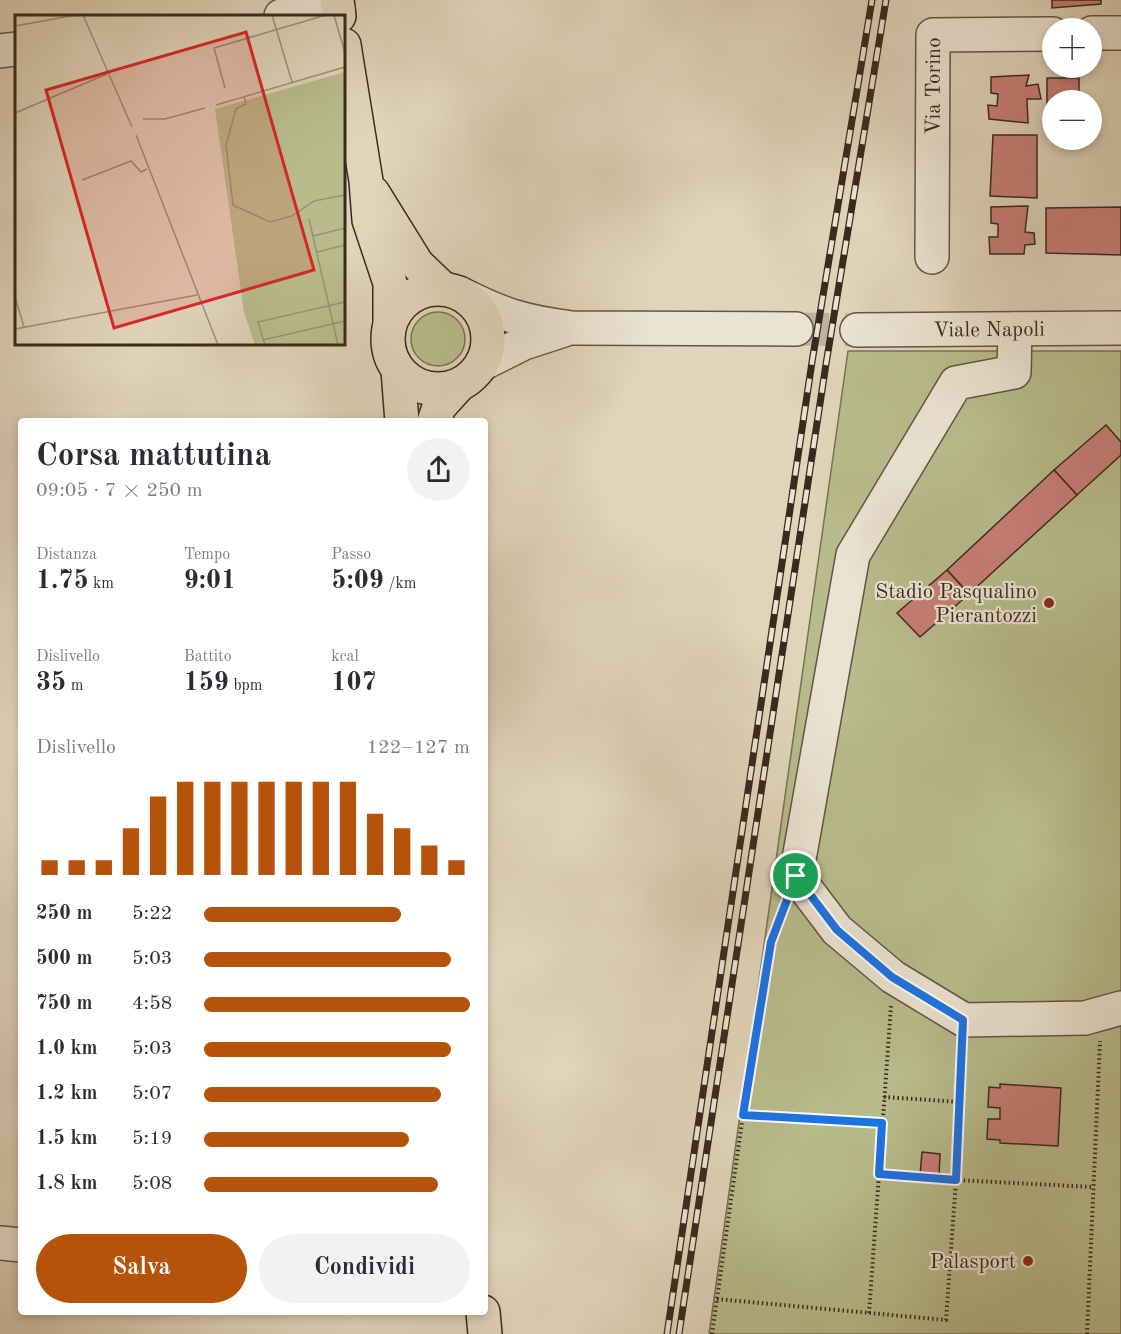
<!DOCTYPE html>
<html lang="it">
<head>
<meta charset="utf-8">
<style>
	:root { --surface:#fff; --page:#f2f2f3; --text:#2b2b33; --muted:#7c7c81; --accent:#b45309 }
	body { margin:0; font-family:"Old Standard TT",serif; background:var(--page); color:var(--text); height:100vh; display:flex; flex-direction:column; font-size:22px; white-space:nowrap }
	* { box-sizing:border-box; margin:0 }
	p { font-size:20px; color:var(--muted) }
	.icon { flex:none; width:33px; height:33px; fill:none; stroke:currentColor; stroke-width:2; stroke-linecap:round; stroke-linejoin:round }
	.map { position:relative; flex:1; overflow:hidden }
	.sheet { position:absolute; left:18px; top:418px; width:470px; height:897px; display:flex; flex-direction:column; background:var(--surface); border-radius:6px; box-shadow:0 3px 9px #0003 }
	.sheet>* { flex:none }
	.tools { position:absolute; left:1042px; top:18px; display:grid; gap:12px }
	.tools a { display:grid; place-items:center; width:60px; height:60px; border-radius:50%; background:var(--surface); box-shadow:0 3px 9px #0003; font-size:30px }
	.pin { position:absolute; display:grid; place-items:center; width:51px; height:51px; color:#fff; margin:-26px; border:3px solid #fff; border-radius:50%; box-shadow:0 2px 6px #0007 }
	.round { display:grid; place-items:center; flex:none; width:63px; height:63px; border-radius:32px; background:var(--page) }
	.headline { display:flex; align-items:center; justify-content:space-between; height:102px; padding:0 18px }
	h1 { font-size:33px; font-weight:600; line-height:45px }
	.figures { display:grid; grid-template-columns:repeat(3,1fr); gap:9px; height:102px; padding:6px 18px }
	.figures div { display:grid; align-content:center }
	.figures b { font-size:26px; font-weight:600 }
	.figures small { font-size:16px; font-weight:400 }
	.figures p { font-size:16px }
	.chart { height:168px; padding:12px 18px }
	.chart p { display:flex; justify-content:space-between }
	.chart svg { width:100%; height:108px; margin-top:6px; stroke:var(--accent); stroke-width:6 }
	.cta { display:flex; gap:12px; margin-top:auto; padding:12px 18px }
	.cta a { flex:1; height:69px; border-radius:36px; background:var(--accent); color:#fff; font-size:24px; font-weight:600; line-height:69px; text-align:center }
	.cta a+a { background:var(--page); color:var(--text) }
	ul { padding:0 18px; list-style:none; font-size:20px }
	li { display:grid; grid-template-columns:96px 72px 1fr; align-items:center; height:45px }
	li i { height:15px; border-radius:8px; background:var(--accent) }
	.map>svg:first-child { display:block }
	.green { fill:#b8bb8c; stroke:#787254; stroke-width:1.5 }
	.building { fill:#c87e76; stroke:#392a1d; stroke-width:1.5 }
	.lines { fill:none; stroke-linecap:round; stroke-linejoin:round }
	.minor-tunnel { stroke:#bfb29b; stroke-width:33; stroke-dasharray:33 16; stroke-linecap:butt }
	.minor-casing { stroke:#635444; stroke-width:36 }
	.major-casing { stroke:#392a1d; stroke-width:36 }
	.path { stroke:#392a1d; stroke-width:4; stroke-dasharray:1.5 3; stroke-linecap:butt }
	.minor { stroke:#ebe3d2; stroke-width:33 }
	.major { stroke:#e0d4ba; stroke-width:33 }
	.rail-casing { stroke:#392a1d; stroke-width:7 }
	.rail { stroke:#ebe3d2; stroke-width:4.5; stroke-dasharray:14; stroke-linecap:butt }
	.route-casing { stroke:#fff; stroke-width:12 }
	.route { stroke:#1a73e8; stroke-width:8 }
	.poi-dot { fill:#8f2418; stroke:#ebe3d2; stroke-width:2 }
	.labels { text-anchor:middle; stroke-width:4.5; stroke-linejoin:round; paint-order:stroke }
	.street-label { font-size:21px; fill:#392a1d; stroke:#ebe3d2 }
	.poi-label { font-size:21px; fill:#392a1d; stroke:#ebe3d2; text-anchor:end }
	.inset-road { fill:none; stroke:#9d907b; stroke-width:1.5 }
	.view { fill:#d62828; fill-opacity:0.15; stroke:#d62828; stroke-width:3 }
	.inset-edge { fill:none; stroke:#392a1d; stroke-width:3 }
</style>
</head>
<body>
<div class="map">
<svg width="1121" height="1334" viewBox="0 0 1121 1334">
	<rect width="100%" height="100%" fill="#e0d4ba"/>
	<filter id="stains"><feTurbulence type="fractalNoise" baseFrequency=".00333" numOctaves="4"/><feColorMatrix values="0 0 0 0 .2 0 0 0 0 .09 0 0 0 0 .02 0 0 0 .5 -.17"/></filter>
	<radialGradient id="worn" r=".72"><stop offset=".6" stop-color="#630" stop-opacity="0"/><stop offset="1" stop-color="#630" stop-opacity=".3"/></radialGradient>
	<g class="green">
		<circle cx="438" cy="339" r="27"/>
		<path d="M848,351h273v983h-412z"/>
	</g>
	<g class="building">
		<path d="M1052,0h49v4l-49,4z"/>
		<path d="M1029,75l-3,11 12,-2 3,15h-14l1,24 -39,-4 -1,-14 9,1 1,-12 -7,-1v-16z"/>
		<path d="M1047,78h32v22h-26v20h-6z"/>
		<path d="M993,135h44v63l-47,-2z"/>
		<path d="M1028,206l-3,26 9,1 1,11 -10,1 -1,9h-34l-1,-17h9v-13l-7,-1v-16z"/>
		<path d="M1121,207v48l-75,-2v-45z"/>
		<path d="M1106,425l15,17v13l-44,40 -23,-25z"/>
		<path d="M1054,470l23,25 -108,99 -22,-24z"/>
		<path d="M947,570l22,24 -49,43 -23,-24z"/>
		<path d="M1000,1084l61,4 -3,58 -58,-3v-3l-13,-1 1,-20h12v-11l-12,-1 1,-20 11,1z"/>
		<path d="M922,1152l18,2 -1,23 -19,-1z"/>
	</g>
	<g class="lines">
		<path class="minor-tunnel" d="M796,329l61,1"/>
		<defs>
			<g id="minor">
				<path d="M281,16l57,-7"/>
				<path d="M1092,33h29"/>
				<path d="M0,51l16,-2"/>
				<path id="s1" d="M932,257l1,-222 120,-1"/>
				<path d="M459,293c43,22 65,29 113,35l224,1"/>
				<path d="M1015,329l-1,43 -58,11 -103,172 -57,321 41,54 56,47 71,43 121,-2 36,-10"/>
				<path id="s2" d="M857,330l264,-2"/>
				<path d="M482,364l42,-21 40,-13"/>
				<path d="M0,1243l21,2"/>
			</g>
			<g id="major">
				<path d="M337,0l2,16"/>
				<path d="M344,45l22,136 3,39 21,63v39"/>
				<path d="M373,193l44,71 26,25"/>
				<circle cx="438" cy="339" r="50"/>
				<path d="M398,370l4,52"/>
				<path d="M434,422l5,-15 19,-21"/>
				<path d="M483,1312l2,22"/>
			</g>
		</defs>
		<use href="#minor" class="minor-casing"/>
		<use href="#major" class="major-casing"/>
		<g class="path">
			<path d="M891,1006l-12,168 77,6 7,-132"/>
			<path d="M884,1097l76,5"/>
			<path d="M743,1115l28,-173 13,-35"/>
			<path d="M717,1299l229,21 10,-140 137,7"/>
			<path d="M869,1313l10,-139"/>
			<path d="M712,1334l31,-219 140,8"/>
			<path d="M1087,1334l13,-293"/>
		</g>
		<use href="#minor" class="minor"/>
		<use href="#major" class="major"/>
		<defs>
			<g id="rail">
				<path d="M667,1334l145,-972 60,-362"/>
				<path d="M679,1334l147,-970 60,-364"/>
			</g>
		</defs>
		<use href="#rail" class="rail-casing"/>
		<use href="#rail" class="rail"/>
	</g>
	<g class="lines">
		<defs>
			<path id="route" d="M796,876l41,54 55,47 71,43 -7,160 -77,-6 3,-51 -139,-8 28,-173z"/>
		</defs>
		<use href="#route" class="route-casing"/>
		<use href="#route" class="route"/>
	</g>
	<g class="poi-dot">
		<circle cx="1049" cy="603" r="6"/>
		<circle cx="1028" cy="1261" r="6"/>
	</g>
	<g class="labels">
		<g class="street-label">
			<text dy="7" stroke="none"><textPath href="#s1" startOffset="171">Via Torino</textPath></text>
			<text dy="7" stroke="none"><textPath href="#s2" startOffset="132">Viale Napoli</textPath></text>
		</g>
		<g class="poi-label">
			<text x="1037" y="598">Stadio Pasqualino<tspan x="1037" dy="24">Pierantozzi</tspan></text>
			<text x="1016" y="1268">Palasport</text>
		</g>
	</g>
	<g transform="translate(15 15)">
		<rect width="330" height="330" fill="#e0d4ba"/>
		<path d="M330,57v273h-90l-11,-33 -29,-203z" fill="#b8bb8c"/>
		<path class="inset-road" d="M68,0l49,112M257,0l20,67M319,0l11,38M0,11l61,-11M210,73l-11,-40 112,-33M229,81l2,8 -10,5 -10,36 7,60 37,17 22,-6 22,-15 31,-6M201,90l129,-38M0,98l92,-39M128,104h22l40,-11M121,120l82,210M67,165l49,-19 10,11 6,-3M294,204l29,126M298,221l32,-8M302,237l28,-7M0,282l9,30M0,314l182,-34M248,325l82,-19M250,330l-7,-23 87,-20"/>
		<path class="view" d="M231,17l68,238 -200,58 -68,-238z"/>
		<rect width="330" height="330" class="inset-edge"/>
	</g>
	<rect width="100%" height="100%" filter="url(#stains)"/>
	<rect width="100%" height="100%" fill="url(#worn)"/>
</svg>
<div class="tools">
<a>+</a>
<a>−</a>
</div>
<div class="pin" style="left:796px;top:876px;background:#1e9e55"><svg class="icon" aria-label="arrive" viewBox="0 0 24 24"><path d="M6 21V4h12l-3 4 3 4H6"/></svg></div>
<section class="sheet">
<div class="headline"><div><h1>Corsa mattutina</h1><p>09:05 · 7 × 250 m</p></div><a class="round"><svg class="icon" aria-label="share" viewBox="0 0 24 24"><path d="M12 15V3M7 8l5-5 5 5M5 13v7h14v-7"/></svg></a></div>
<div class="figures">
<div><p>Distanza</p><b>1.75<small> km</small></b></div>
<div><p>Tempo</p><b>9:01</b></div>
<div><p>Passo</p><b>5:09<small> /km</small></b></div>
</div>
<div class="figures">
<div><p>Dislivello</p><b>35<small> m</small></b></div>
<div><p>Battito</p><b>159<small> bpm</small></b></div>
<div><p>kcal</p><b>107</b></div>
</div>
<div class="chart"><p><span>Dislivello</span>122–127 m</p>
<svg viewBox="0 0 160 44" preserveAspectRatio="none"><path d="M5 44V38M15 44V38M25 44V38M35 44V25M45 44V12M55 44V6M65 44V6M75 44V6M85 44V6M95 44V6M105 44V6M115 44V6M125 44V19M135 44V25M145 44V32M155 44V38"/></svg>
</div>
<ul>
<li><b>250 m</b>5:22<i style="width:74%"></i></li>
<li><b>500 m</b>5:03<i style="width:93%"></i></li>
<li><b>750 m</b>4:58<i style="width:100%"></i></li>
<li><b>1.0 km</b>5:03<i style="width:93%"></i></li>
<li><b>1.2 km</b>5:07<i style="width:89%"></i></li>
<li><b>1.5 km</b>5:19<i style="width:77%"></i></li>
<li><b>1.8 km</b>5:08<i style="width:88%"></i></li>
</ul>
<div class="cta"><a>Salva</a><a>Condividi</a></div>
</section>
</div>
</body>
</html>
